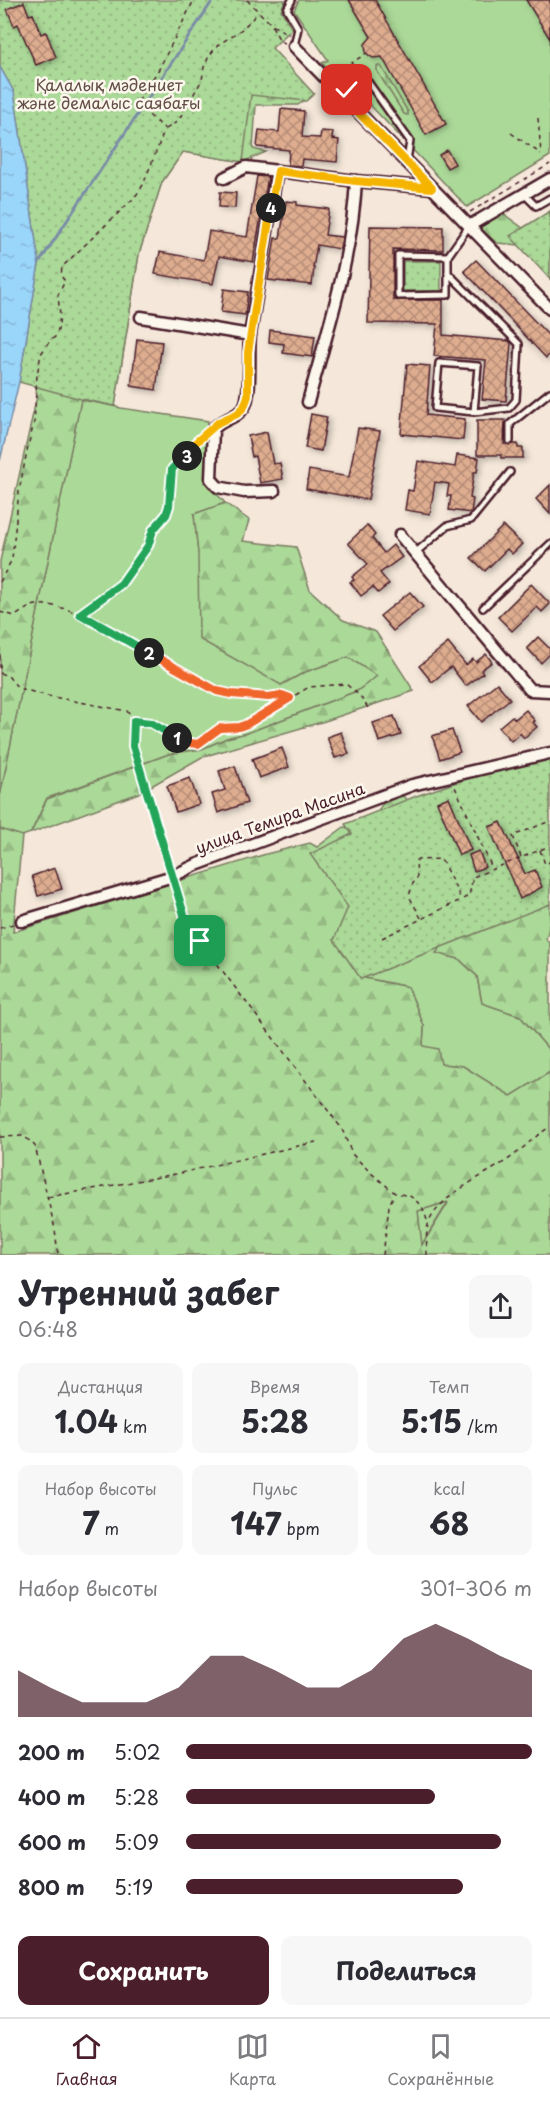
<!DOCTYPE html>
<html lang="ru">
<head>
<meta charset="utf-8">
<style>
	:root { --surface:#fff; --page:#f7f7f7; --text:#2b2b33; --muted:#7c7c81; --line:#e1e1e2; --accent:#4a1f2b }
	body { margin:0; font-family:"Playpen Sans",sans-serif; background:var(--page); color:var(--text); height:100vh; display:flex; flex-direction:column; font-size:22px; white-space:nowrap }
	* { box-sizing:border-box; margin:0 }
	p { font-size:20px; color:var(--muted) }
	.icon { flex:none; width:33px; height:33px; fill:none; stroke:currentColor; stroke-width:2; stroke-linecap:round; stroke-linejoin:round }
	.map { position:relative; height:1255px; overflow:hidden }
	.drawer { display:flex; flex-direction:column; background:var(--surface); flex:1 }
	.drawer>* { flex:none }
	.pin { position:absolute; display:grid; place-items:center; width:51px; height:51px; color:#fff; margin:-26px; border-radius:12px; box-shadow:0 3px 9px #0006 }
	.km { position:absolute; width:30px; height:30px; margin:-15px; border-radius:50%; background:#222; color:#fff; font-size:16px; line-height:30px; text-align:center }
	.round { display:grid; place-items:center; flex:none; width:63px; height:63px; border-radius:12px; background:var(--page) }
	.head { display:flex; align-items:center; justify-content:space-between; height:102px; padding:0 18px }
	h1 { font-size:33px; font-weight:700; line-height:45px }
	.stats { display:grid; grid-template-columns:repeat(3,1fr); gap:9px; height:102px; padding:6px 18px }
	.stats div { display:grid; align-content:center; border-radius:12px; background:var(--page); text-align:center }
	.stats b { font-size:30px; font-weight:700 }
	.stats small { font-size:16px; font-weight:400 }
	.stats p { font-size:16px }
	.chart { height:168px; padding:12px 18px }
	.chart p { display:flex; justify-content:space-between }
	.chart svg { width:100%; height:108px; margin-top:6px; fill:var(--accent); opacity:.7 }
	.action { display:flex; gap:12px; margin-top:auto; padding:12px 18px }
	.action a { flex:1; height:69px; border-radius:12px; background:var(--accent); color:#fff; font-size:24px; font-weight:700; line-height:69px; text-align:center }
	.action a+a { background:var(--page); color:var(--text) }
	ul { padding:0 18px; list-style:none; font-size:20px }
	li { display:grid; grid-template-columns:96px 72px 1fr; align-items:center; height:45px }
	li i { height:15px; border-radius:8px; background:var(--accent) }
	.dock { display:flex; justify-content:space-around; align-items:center; height:84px; border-top:2px solid var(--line); background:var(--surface); font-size:16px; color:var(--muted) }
	.dock a { display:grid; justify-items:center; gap:3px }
	.dock .on { color:var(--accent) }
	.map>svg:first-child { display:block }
	.green { fill:#abd998; stroke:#7a7c62; stroke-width:1.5 }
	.forest { fill:url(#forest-firs); stroke:#7a7c62; stroke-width:1.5; fill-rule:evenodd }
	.park { fill:url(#park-dots); stroke:#7a7c62; stroke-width:1.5 }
	.water { fill:url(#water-ripples); stroke:#7a8ca7; stroke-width:1.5 }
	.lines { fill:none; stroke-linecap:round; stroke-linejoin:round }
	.stream { stroke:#7a8ca7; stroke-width:3 }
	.building { fill:url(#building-cross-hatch); stroke:#4a1f2b; stroke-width:1.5; filter:url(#shadow) }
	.service-casing { stroke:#4a1f2b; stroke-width:10 }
	.minor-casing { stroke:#4a1f2b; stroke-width:15 }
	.path { stroke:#4a1f2b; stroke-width:1.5; stroke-dasharray:4.5 4.5; stroke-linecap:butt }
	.service { stroke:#fbf7ec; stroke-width:5 }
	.minor { stroke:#fbf7ec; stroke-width:10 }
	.split-1-casing { stroke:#fff; stroke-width:12 }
	.split-2-casing { stroke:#fff; stroke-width:12 }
	.split-3-casing { stroke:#fff; stroke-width:12 }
	.split-4-casing { stroke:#fff; stroke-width:12 }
	.split-5-casing { stroke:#fff; stroke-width:12 }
	.split-1 { stroke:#22a559; stroke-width:8 }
	.split-2 { stroke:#f0652b; stroke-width:8 }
	.split-3 { stroke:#22a559; stroke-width:8 }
	.split-4 { stroke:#f5b400; stroke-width:8 }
	.split-5 { stroke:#f5b400; stroke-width:8 }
	.labels { text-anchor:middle; stroke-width:5; stroke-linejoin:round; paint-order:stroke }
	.park-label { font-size:16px; fill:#624e46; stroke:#fbf7ec }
	.street-label { font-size:16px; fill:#4a1f2b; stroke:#fbf7ec }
</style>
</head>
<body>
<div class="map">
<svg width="550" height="1255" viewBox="0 0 550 1255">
	<defs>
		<pattern id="forest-firs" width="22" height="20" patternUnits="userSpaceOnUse" patternTransform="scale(1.5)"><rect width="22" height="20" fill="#abd998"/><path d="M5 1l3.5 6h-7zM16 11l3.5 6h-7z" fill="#95ba83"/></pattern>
		<pattern id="park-dots" width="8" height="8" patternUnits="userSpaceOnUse" patternTransform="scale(1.5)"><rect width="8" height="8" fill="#abd998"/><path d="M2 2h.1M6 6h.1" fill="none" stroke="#95ba83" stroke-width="1.8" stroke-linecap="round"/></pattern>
		<pattern id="water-ripples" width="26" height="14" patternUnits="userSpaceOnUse" patternTransform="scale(1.5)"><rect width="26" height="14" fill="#9ad5fa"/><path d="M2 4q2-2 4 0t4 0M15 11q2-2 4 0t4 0" fill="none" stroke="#86b6d6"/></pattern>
		<pattern id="building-cross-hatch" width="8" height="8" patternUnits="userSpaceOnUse" patternTransform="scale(1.5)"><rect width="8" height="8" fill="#dead90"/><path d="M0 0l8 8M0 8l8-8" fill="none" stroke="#b68c76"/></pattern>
		<filter id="shadow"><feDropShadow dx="2.5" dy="2.5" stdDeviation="3" flood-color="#0004"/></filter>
	</defs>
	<rect width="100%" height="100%" fill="#f5e8da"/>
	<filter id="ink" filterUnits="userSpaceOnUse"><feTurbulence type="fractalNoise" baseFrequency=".0167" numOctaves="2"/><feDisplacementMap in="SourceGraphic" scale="12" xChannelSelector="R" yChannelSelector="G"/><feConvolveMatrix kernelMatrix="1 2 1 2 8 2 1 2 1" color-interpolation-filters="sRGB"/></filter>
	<g filter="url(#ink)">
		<g class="green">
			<path d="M299,0h251v156l-83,51 -117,-123 -5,3 -23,-24 6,-3 -34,-50z"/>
			<path d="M81,399l40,9 87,13 -3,60 20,22 -31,11 4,39 83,132 24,-13 43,-15 30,19 -21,15 -110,42 -20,5 -25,11 -33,5 -122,44 -16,35 -9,3 -22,-7v-33z"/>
			<path d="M453,932l-16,21 22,6 18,17 5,27 38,13 30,35v21l-39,25 -48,-31 -22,-2 -18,-18 1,-20 -16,-39 -43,-9 -20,-27z"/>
			<path d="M448,1202l-27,44 -3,-35z"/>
		</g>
		<g class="forest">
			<path d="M377,66h4l27,46v3l-4,-1 -27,-43z"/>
			<path d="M21,91l293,3 -16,11h-42l-3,44 13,3 -23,10 -60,-10 -21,30 -23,72 -24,152 -34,-6 -81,396v-235l37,-165 -6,-45 15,-44z"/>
			<path d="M550,211v68l-31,-34 -22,-2 -17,-15 22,-15 21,15z"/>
			<path d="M225,503l24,17 -6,21 53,6 14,43 33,30 33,12 38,59 -89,30 -123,36 -63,36 -108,40 16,-34 122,-45 33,-5 25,-11 20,-5 110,-42 20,-15 -29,-19 -43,15 -24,13 -82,-46 -1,-86 -4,-39z"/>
			<path d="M403,796l43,49 73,57 31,3v19l-4,15 4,5v107l-30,-35 -38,-13 -5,-27 -18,-17 -23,-6 17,-20 -108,18 20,27 43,9 16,39 -1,20 15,3 3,15 22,2 48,30 39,-24v183h-550v-426l22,7 -9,96 253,-78 44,-11 7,4 27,-20 13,3 20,-10c1,-19 10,-20 26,-24zM447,1202l1,1 -26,42 -4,-34z"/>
		</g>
		<g class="park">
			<path d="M0,0h285l-4,10 11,19 -20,19 42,46 -8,7 -55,-6 -8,67 -60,-10 -21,30 -23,72 -24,152 -34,-7 -62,-17 20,-119 -25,-171 -14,-25z"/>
			<path d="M550,211v68l-40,-43z"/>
			<rect x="403" y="261" width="38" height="30"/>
			<path d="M550,757v147l-189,75 -27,-39 14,-33 -38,-53 42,-20 -7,-10 74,-29 64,-22z"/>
		</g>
		<path class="water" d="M0,67l14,25 25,171 -20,119 -19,79z"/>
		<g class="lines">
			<path class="stream" d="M39,263l174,-263"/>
		</g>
		<g class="building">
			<path d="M349,0h26l71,124 -20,11 -44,-78 -9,1 -7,-5 -1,-9 6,-7z"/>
			<path d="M526,0h24v39z"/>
			<path d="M24,2l5,13 4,-1 8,20 5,-2 10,25 -20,8 -18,-41 -4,2 -7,-17z"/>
			<path d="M281,109l23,2 -2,26 18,1 1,-7 12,1 -1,7 7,1 -2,22 -35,-3 -1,7 -13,-1 1,-15 -32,-3 2,-17 20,2z"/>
			<path d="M447,150l8,14 -8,4 -8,-13z"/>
			<path d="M257,176l11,1 -15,85 -34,-6 -6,28 -58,-10 5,-22 44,8 5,-29 38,6z"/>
			<path d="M220,192l16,1 -1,15 -16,-1z"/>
			<path d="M286,201l11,1v3l32,4 -4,26 17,2 -2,12 -23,-4 -4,23h1l-2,17 -44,-5 7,-42h5z"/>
			<path d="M370,226l73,1v23l-50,-1v51h50v35l66,6 2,2 -5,58 -24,-2 4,-39 -52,-4 3,-32 -69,-1z"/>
			<path d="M476,260l74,77v17l-4,4 -82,-87z"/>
			<path d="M224,289l24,3 -3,23 -24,-3z"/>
			<path d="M270,330l45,6 -3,21 -29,-4 1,-9 -15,-2z"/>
			<path d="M137,339l25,3 -6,48 -25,-4z"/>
			<path d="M407,364l23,2 -4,49 39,4 -2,21 -62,-6z"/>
			<path d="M311,414l16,3 -6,34 -16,-3z"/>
			<path d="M477,420h28l-1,24h14v4h5v10h-22v-3h-24z"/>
			<path d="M358,428l22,3 -12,69 -62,-11 3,-19 40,7z"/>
			<path d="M267,432l6,32 7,-1 3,16 -23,4 -5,-27 -3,1 -4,-21z"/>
			<path d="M457,455l22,3 -2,14h-3l-4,26 3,1 -2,14 -22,-3 2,-14h-4l2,-12 -14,-2 -5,32 -25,-4 3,-20 5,1 5,-30 37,6z"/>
			<path d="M550,485v29l-14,-15z"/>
			<path d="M367,525l8,10 -3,3 12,15 9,-8 9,12 -22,16 9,11 -11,9 -5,-6 -12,9 -11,-14 4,-2 -2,-3 16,-13 -20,-21z"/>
			<path d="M503,526l19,18 -10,10 -5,-5 -22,22 -14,-13z"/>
			<path d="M531,584l19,20 -8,8 -5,-5 -25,24 -14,-14z"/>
			<path d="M410,592l13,15 -30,24 -13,-15z"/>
			<path d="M538,637l12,12v5l-9,9 -14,-15z"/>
			<path d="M448,643l18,22 7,-6 3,3 10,-8 6,8 -11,8 2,3 -17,13 -15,-19 -19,15 -13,-16z"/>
			<path d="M497,683l13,16 -29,23 -13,-16z"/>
			<path d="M526,710l9,11 -2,1 4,5 -13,11 -4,-5 -9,8 -12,-14 13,-11 3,3z"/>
			<path d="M394,716l7,19 -22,7 -6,-19z"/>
			<path d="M452,730l8,22 -20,7 -8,-23z"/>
			<path d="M341,732l8,22 -14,4 -8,-21z"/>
			<path d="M282,748l7,19 -30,11 -7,-19z"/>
			<path d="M235,766l12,37 -29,10 -6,-19 13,-4 -6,-19z"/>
			<path d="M190,778l9,26 -23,8 -9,-26z"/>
			<path d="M449,797l22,53 -12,5 -22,-53z"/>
			<path d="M501,822l24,52 10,-4 7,17 -22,12 -31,-72z"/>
			<path d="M479,851l6,16 -11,4 -5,-16z"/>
			<path d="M55,868l7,21 -24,7 -6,-20z"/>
		</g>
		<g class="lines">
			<defs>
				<g id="service">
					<path d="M292,0l-5,9 11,19 -4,18"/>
					<path d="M341,95l14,-13h13l42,59 -3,20"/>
					<path d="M524,194l12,12 14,-8"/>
					<path d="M398,255l50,1v39l-50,1z"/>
					<path d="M448,256l21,-30"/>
					<path d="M448,273l71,71 -3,56 -7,8 -35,4 -39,-4 4,-45 39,3 -4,46"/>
					<path d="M510,441v-17l40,-32"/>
					<path d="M415,553l32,-27 24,-6 39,-48"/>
					<path d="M483,608l67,-64"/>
				</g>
				<g id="minor">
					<path d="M294,46l256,263"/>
					<path d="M224,178l22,-11 110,14 76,7"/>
					<path d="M469,226l81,-47"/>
					<path d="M141,317l109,18"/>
					<path d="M308,402c20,-73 44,-145 48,-221"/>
					<path d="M274,491l-30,1 -26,-5 -7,-8 2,-50c9,-10 24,-11 31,-22 8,-12 4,-55 6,-72l27,-164"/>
					<path d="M400,535l130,155 20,1"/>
					<path d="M22,921l151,-45 23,-11 216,-80 138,-32"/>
				</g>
			</defs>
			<use href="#service" class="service-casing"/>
			<use href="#minor" class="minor-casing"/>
			<g class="path">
				<path d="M247,0l25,25 18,10"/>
				<path d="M272,26l8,15 5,2"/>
				<path d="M335,75l31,-22"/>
				<path d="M538,118l3,35"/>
				<path d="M166,129l12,-8 24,-41 2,-13 5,-11 9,-11 24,-16 17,-17"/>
				<path d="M511,133l30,21"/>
				<path d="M470,212l80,-48"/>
				<path d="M0,582l12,-23 7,-68 9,-45 6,-23 3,-48 4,-21 8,-12 7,-6 2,-6 2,-14 -2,-21 7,-14 -4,-5 1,-9 73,-70 8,-12 22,-56 -22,-19 -8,-4 24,-37 35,-69"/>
				<path d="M0,612l15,4c5,-3 12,-8 17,-10 15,-4 34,3 48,8l137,77 51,6 14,-2 8,3"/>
				<path d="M81,613c27,-19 52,-37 67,-67 3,-6 3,-12 7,-18 3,-5 8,-9 11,-14 9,-19 -4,-53 24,-59l4,-11 7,-5"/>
				<path d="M0,646v26"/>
				<path d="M0,673l8,3 10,12 30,8 79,15 7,10 -1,25 37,121"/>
				<path d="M135,721l16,2 17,8 15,11 15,2 22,-16 19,-1 8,-3 62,-37 37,-3 14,12 10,15"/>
				<path d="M455,787l38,83"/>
				<path d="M540,850l5,14 5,-2"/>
				<path d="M521,857l-8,-21 37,-15"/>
				<path d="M175,886l10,32 15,23 142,188 10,25 18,18 25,21 15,3 12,10 6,17"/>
				<path d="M421,918l-12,-22 4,-13 4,-3 -1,-20 25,-1 20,40"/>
				<path d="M0,928l13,-4"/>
				<path d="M382,938l87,-42 4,-19 77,-31"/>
				<path d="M0,1137l24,-1 11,10 20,83 3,26"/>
				<path d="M48,1197l128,-23 140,-32"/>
				<path d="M383,1255l6,-49 5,-12"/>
				<path d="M427,1255c0,-10 -2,-23 2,-33 12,-29 60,-48 84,-66 13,-10 23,-21 37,-29"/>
			</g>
			<use href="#service" class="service"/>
			<use href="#minor" class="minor"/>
		</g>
	</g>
	<g class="lines" filter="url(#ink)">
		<defs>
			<path id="split-1" d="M177,738l-26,-15 -17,-2 -1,25 52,172 15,23"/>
			<path id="split-2" d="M149,653l68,38 14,3 37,3 14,-2 8,3 -43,26 -8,3 -19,1 -22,16 -15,-2 -6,-4"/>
			<path id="split-3" d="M149,653l-69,-39 41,-30 27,-38 5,-16 13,-15 3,-9 3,-37 12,-13h3"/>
			<path id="split-4" d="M187,456l3,-1 4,-11 25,-22 18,-8 7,-7 4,-11v-44l23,-144"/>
			<path id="split-5" d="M271,208l7,-37 78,10 76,7 -91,-93 6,-5"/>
		</defs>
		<use href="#split-1" class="split-1-casing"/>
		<use href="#split-2" class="split-2-casing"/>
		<use href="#split-3" class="split-3-casing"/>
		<use href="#split-4" class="split-4-casing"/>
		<use href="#split-5" class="split-5-casing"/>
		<use href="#split-1" class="split-1"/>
		<use href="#split-2" class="split-2"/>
		<use href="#split-3" class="split-3"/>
		<use href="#split-4" class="split-4"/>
		<use href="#split-5" class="split-5"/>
	</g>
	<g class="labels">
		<g class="park-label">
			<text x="109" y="91">Қалалық мәдениет<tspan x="109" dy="18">және демалыс саябағы</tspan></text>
		</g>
		<g class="street-label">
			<text transform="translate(280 818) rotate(-20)" y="6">улица Темира Масина</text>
		</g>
	</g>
</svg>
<div class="pin" style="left:200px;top:941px;background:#1e9e55"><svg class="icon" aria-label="arrive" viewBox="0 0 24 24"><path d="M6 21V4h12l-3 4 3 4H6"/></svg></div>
<div class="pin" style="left:347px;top:90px;background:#d93025"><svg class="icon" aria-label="check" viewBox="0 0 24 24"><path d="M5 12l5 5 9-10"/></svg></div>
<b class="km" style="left:177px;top:738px">1</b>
<b class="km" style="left:149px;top:653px">2</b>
<b class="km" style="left:187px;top:456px">3</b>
<b class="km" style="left:271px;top:208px">4</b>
</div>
<section class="drawer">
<div class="head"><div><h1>Утренний забег</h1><p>06:48</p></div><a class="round"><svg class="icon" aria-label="share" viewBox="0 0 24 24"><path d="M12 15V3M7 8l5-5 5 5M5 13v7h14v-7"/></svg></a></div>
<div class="stats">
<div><p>Дистанция</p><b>1.04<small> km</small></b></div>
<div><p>Время</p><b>5:28</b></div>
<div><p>Темп</p><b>5:15<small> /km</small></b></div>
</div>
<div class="stats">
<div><p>Набор высоты</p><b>7<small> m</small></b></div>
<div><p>Пульс</p><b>147<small> bpm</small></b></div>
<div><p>kcal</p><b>68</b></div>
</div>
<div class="chart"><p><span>Набор высоты</span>301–306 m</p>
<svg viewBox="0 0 160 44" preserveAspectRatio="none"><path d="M0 44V25L10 32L20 38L30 38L40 38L50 32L60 19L70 19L80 25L90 32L100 32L110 25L120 12L130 6L140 12L150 19L160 25V44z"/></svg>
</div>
<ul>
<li><b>200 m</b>5:02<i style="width:100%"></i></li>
<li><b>400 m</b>5:28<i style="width:72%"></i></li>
<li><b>600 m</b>5:09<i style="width:91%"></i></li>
<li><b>800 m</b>5:19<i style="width:80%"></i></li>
</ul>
<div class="action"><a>Сохранить</a><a>Поделиться</a></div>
</section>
<nav class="dock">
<a class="on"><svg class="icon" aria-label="home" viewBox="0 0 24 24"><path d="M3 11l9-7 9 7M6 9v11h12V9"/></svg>Главная</a>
<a><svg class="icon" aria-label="map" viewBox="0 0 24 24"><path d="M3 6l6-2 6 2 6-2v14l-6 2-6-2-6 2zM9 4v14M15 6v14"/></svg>Карта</a>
<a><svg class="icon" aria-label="saved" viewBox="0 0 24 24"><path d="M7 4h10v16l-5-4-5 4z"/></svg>Сохранённые</a>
</nav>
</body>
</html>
